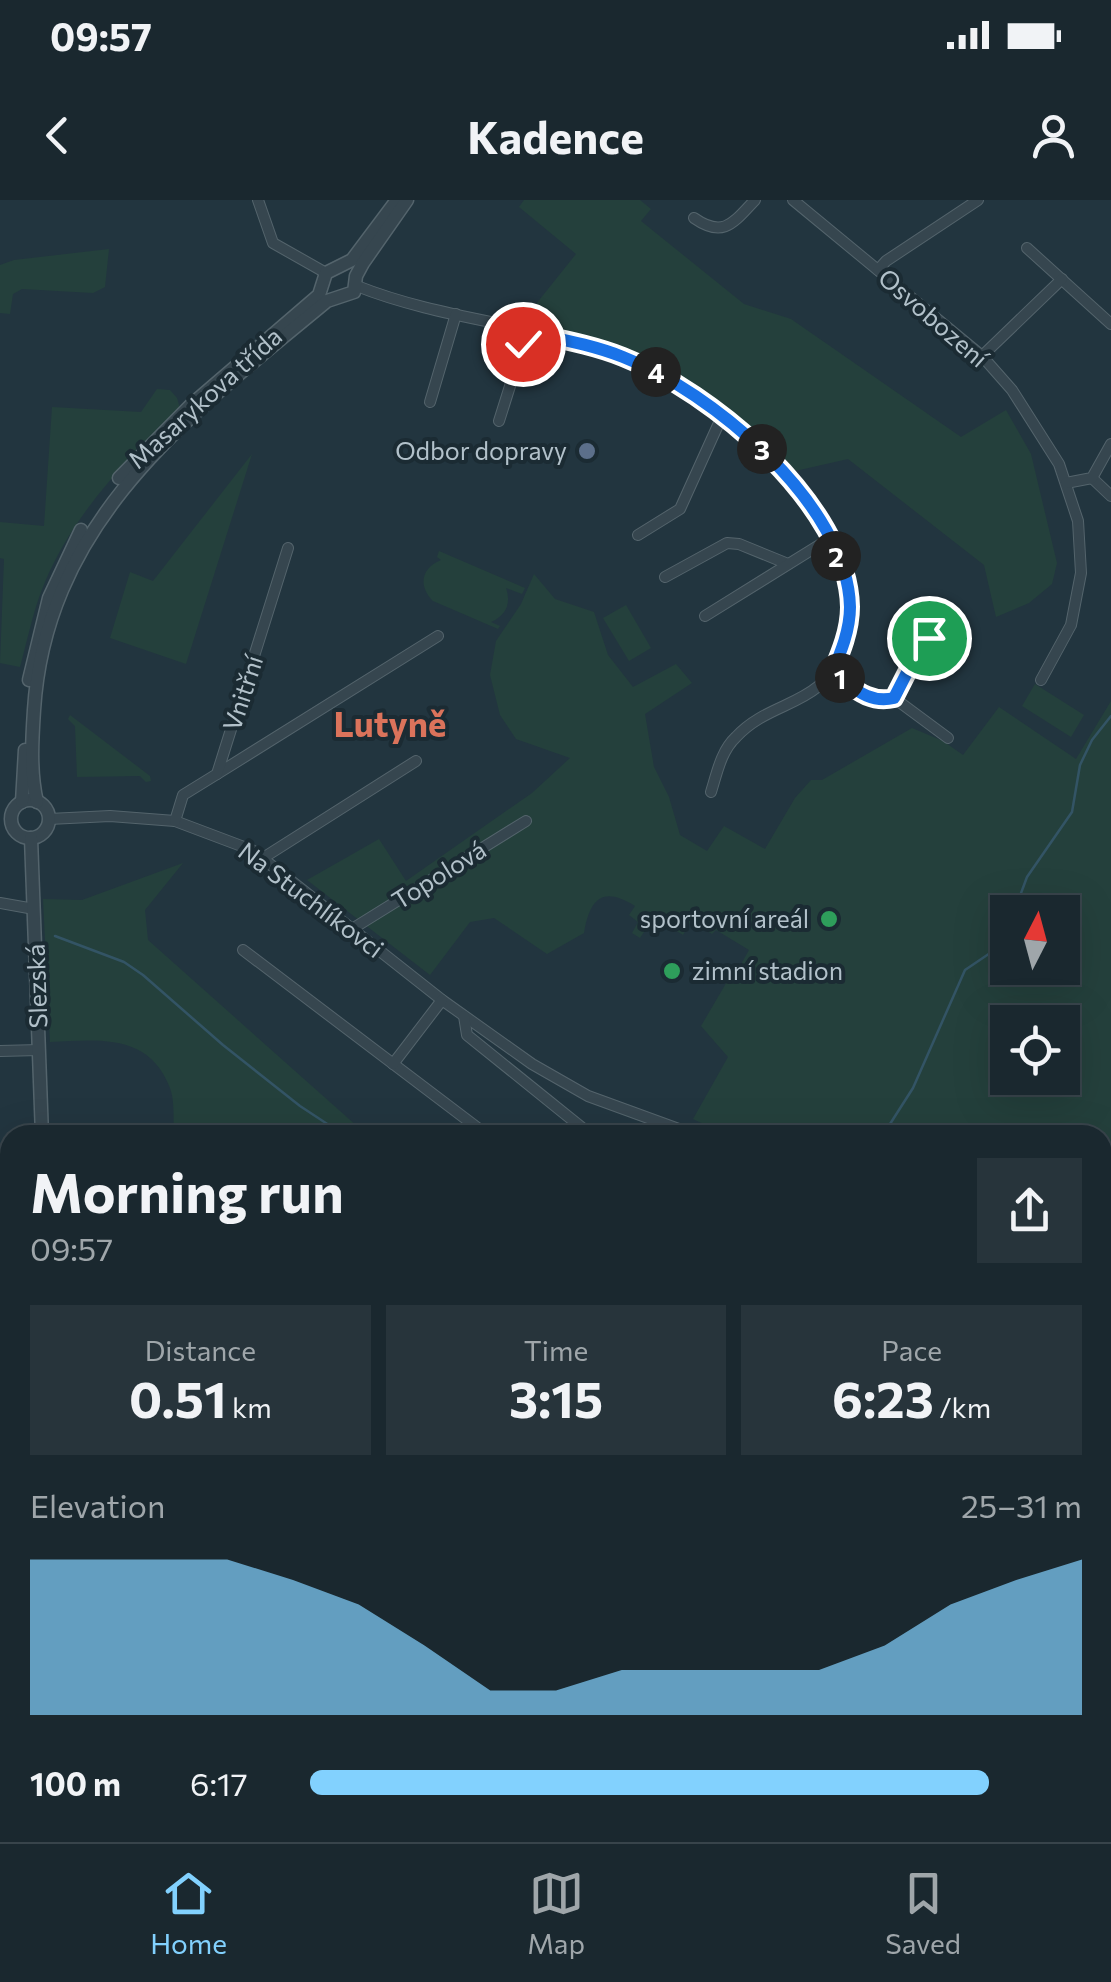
<!DOCTYPE html>
<html lang="en">
<head>
<meta charset="utf-8">
<style>
	:root { --surface:#1a282f; --page:#27343b; --text:#f1f3f6; --muted:#9fa6aa; --line:#38444b; --accent:#82d1fe }
	body { margin:0; font-family:Commissioner,sans-serif; background:var(--page); color:var(--text); height:100vh; display:flex; flex-direction:column; font-size:38px; white-space:nowrap }
	* { box-sizing:border-box; margin:0 }
	p { font-size:32px; color:var(--muted) }
	.icon { flex:none; width:55px; height:55px; fill:none; stroke:currentColor; stroke-width:2; stroke-linecap:round; stroke-linejoin:round }
	.map { position:relative; flex:1; overflow:hidden }
	.sheet { position:absolute; left:0px; top:925px; width:1112px; height:718px; display:flex; flex-direction:column; background:var(--surface); border-radius:30px 30px 0 0; box-shadow:0 10px 40px #0002,0 0 0 2px var(--line) }
	.sheet>* { flex:none }
	.needle { width:65px; rotate:6deg }
	.buttons { position:absolute; left:990px; top:695px; display:grid; gap:20px }
	.buttons a { display:grid; place-items:center; width:90px; height:90px; border-radius:0px; background:var(--surface); box-shadow:0 10px 40px #0002,0 0 0 2px var(--line); font-size:50px }
	.pin { position:absolute; display:grid; place-items:center; width:85px; height:85px; color:#fff; margin:-42px; border:5px solid #fff; border-radius:50%; box-shadow:0 2px 10px #0007 }
	.km { position:absolute; width:50px; height:50px; margin:-25px; border-radius:50%; background:#222; color:#fff; font-size:28px; line-height:50px; text-align:center }
	.round { display:grid; place-items:center; flex:none; width:105px; height:105px; border-radius:0px; background:var(--page) }
	.head { display:flex; align-items:center; justify-content:space-between; height:170px; padding:0 30px }
	h1 { font-size:55px; font-weight:700; line-height:75px }
	.metrics { display:grid; grid-template-columns:repeat(3,1fr); gap:15px; height:170px; padding:10px 30px }
	.metrics div { display:grid; align-content:center; border-radius:0px; background:var(--page); text-align:center }
	.metrics b { font-size:50px; font-weight:700 }
	.metrics small { font-size:28px; font-weight:400 }
	.metrics p { font-size:28px }
	.chart { height:280px; padding:20px 30px }
	.chart p { display:flex; justify-content:space-between }
	.chart svg { width:100%; height:180px; margin-top:10px; fill:var(--accent); opacity:.7 }
	ul { padding:0 30px; list-style:none; font-size:32px }
	li { display:grid; grid-template-columns:160px 120px 1fr; align-items:center; height:75px }
	li i { height:25px; border-radius:12px; background:var(--accent) }
	.status { display:flex; justify-content:space-between; align-items:center; height:70px; padding:0 50px; background:var(--surface); direction:ltr }
	.status svg { height:28px; fill:currentColor }
	header { display:flex; justify-content:space-between; align-items:center; height:130px; padding:0 30px; background:var(--surface); font-size:45px; font-weight:700 }
	.tabs { display:flex; justify-content:space-around; align-items:center; height:140px; border-top:2px solid var(--line); background:var(--surface); font-size:28px; color:var(--muted) }
	.tabs a { display:grid; justify-items:center; gap:5px }
	.tabs .active { color:var(--accent) }
	.map>svg:first-child { display:block }
	.green { fill:#24403c; fill-rule:evenodd }
	.lines { fill:none; stroke-linecap:round; stroke-linejoin:round }
	.stream { stroke:#335465; stroke-width:2.5 }
	.minor-casing { stroke:#54646c; stroke-width:12 }
	.tertiary-casing { stroke:#54646c; stroke-width:15 }
	.minor { stroke:#36464f; stroke-width:10 }
	.tertiary { stroke:#36464f; stroke-width:12 }
	.route-casing { stroke:#fff; stroke-width:20 }
	.route { stroke:#1a73e8; stroke-width:12 }
	.service-dot { fill:#5c6f8a; stroke:#1b2b33; stroke-width:4 }
	.leisure-dot { fill:#2e9e5b; stroke:#1b2b33; stroke-width:4 }
	.labels { text-anchor:middle; stroke-width:8; stroke-linejoin:round; paint-order:stroke }
	.street-label { font-size:25px; fill:#b2c1ca; stroke:#1b2b33 }
	.poi-label { font-size:25px; fill:#b2c1ca; stroke:#1b2b33; text-anchor:end }
	.district-label { font-size:35px; font-weight:bold; fill:#db735b; stroke:#1b2b33 }
</style>
</head>
<body>
<div class="status"><b>09:57</b><svg viewBox="0 0 49 12"><path d="M0 12V9h3v3zM5 12V6h3v6zM10 12V3h3v9zM15 12V0h3v12zM26 1h20v11H26zM47 4h2v5h-2z"/></svg></div>
<header><svg class="icon" aria-label="back" viewBox="0 0 24 24"><path d="M15 5l-7 7 7 7"/></svg>Kadence<svg class="icon" aria-label="person" viewBox="0 0 24 24"><circle cx="12" cy="8" r="4"/><path d="M4 21q1-7 8-7t8 7"/></svg></header>
<div class="map">
<svg width="1111" height="1642" viewBox="0 0 1111 1642">
	<rect width="100%" height="100%" fill="#22353f"/>
	<g class="green">
		<path d="M524,0h116l11,9 -10,12 103,83 47,15 170,118 45,-27 25,44 26,109 -5,21 -23,19 -33,14 -12,-52 -136,-106 -53,12c-42,-44 -97,-92 -154,-114 -38,-15 -78,-25 -117,-38l52,-65 -57,-47z"/>
		<path d="M109,49l-4,38 -12,6 -71,-4 -9,5 -3,20 -10,-1v-48l14,-5z"/>
		<path d="M157,189l13,1 7,8 3,10c-56,54 -111,110 -139,184 -9,24 -14,50 -21,75l-20,-4 4,-104 -4,-1v-36l44,4 8,-119 89,5z"/>
		<path d="M252,254l-66,210 -76,-26 20,-66 23,9z"/>
		<path d="M439,351l86,37 -3,6 -16,-6c5,15 1,27 -15,34l9,4 -2,3 -65,-28c-15,-15 -12,-33 8,-41l-4,-3z"/>
		<path d="M534,374l21,25 39,13 14,43 25,32 43,-23 16,19 -47,31 9,53 15,30 11,38 27,16 17,-25 41,23 30,-51 16,-18h11l90,-52 31,13 20,14 36,-48 77,52 35,-58v573l-8,-2 -1,-137h-376l-33,-16 35,-62 -27,-31 34,-58 5,-2 9,-16 -33,-20 -4,4 -21,-13 -8,14 -29,-18 -14,21 -8,-5 6,-11 -9,-7 6,-9c-32,-20 -45,-8 -51,27l-37,21 -53,-36 -24,4 -40,53 -123,-95 72,-41 27,42 126,-88 38,-35 -54,-19 -16,-24 -10,-40 6,-34 25,-37zM1008,712h54v56h-54zM1008,822h54v56h-54z"/>
		<path d="M626,405l25,43 -22,13 -26,-43z"/>
		<path d="M1035,484l49,31 -13,22 -49,-31z"/>
		<path d="M70,515l80,61 1,5 -5,1 -6,-6 -63,1 -2,-51 -7,-7z"/>
		<path d="M183,663l-38,47 3,30 219,195h-193c-1,-14 1,-34 -4,-47 -21,-55 -71,-48 -120,-46l-7,-143 39,1z"/>
		<path d="M10,1379v253l71,1 -23,9h-58v-196z"/>
		<path d="M1111,1551v91h-50l6,-9 35,-1 1,-65z"/>
		<path d="M690,1633h191l7,9h-201z"/>
	</g>
	<g class="lines">
		<g class="stream">
			<path d="M1014,712l13,-35 45,-65 8,-47 12,-25 19,-24"/>
			<path d="M55,736l69,26 19,13 80,70 77,61 44,29"/>
			<path d="M876,935l14,-11 23,-36 52,-118 37,-25 6,-16"/>
			<path d="M1102,1622l9,-18"/>
			<path d="M1102,1629l9,-4"/>
			<path d="M855,1632l8,10"/>
			<path d="M928,1632l3,10"/>
			<path d="M1092,1642l5,-10"/>
		</g>
		<defs>
			<g id="minor">
				<path d="M258,0l15,43 53,30"/>
				<path d="M793,0l189,156 30,34 47,74 19,57 3,52 -10,52 -30,55"/>
				<path d="M694,18c30,21 40,4 61,-18"/>
				<path d="M1027,48l84,76"/>
				<path d="M878,70l8,-9 92,-61"/>
				<path d="M357,86c85,34 180,38 265,70 78,30 137,84 187,150 31,42 49,91 34,142 -19,60 -71,50 -107,89 -15,14 -19,36 -25,55"/>
				<path d="M982,156l80,-77"/>
				<path d="M430,202l26,-88"/>
				<path d="M499,221l28,-89"/>
				<path d="M1092,278l19,18"/>
				<path d="M1066,283l26,-5 19,-34"/>
				<path d="M638,335l42,-26 43,-95"/>
				<path d="M665,377l62,-34 12,1 49,20"/>
				<path d="M705,416l124,-77"/>
				<path d="M833,473c20,15 35,31 61,25l27,-53 8,-7"/>
				<path d="M894,498l54,40"/>
				<path d="M217,574l221,-138"/>
				<path d="M49,619l61,-3 65,5 77,29 190,150 90,64 56,32 107,39"/>
				<path d="M175,621l8,-26 34,-21 71,-226"/>
				<path d="M263,658l153,-97"/>
				<path d="M0,703l34,6"/>
				<path d="M352,729l174,-108"/>
				<path d="M243,750l244,185"/>
				<path d="M464,816l3,19 124,100"/>
				<path d="M0,851l39,-1"/>
				<path d="M393,864l49,-64"/>
				<path d="M0,1122h10"/>
				<path d="M1102,1226l9,1"/>
				<path d="M335,1632l23,10"/>
				<path d="M172,1642l45,-10"/>
				<path d="M597,1642l4,-10"/>
			</g>
			<g id="tertiary">
				<path d="M119,278l72,-73 128,-110 7,-22 26,-13 45,-60"/>
				<path d="M29,480l20,-82 32,-68"/>
				<circle cx="30" cy="619" r="19"/>
				<path d="M22,602l3,-52"/>
				<path d="M37,602c-7,-29 -5,-62 -3,-92 12,-191 158,-297 293,-409l27,-9 2,-16 7,-13 44,-63"/>
				<path d="M31,638l11,297"/>
				<path d="M273,1632l1,10"/>
			</g>
		</defs>
		<use href="#minor" class="minor-casing"/>
		<use href="#tertiary" class="tertiary-casing"/>
		<use href="#minor" class="minor"/>
		<use href="#tertiary" class="tertiary"/>
	</g>
	<g class="lines">
		<defs>
			<path id="route" d="M523,144l4,-12c32,7 66,13 96,25 88,34 225,148 227,250 0,23 -9,45 -18,66 21,14 36,31 62,25l27,-53 8,-7"/>
		</defs>
		<use href="#route" class="route-casing"/>
		<use href="#route" class="route"/>
	</g>
	<circle class="service-dot" cx="587" cy="251" r="10"/>
	<g class="leisure-dot">
		<circle cx="829" cy="719" r="10"/>
		<circle cx="672" cy="771" r="10"/>
	</g>
	<g class="labels">
		<g class="street-label">
			<text transform="translate(933 118) rotate(41)" y="9">Osvobození</text>
			<text transform="translate(205 198) rotate(-42)" y="9">Masarykova třída</text>
			<text transform="translate(243 493) rotate(-72)" y="9">Vnitřní</text>
			<text transform="translate(439 675) rotate(-32)" y="9">Topolová</text>
			<text transform="translate(311 700) rotate(37)" y="9">Na Stuchlíkovci</text>
			<text transform="translate(37 786) rotate(-92)" y="9">Slezská</text>
		</g>
		<g class="poi-label">
			<text x="567" y="260">Odbor dopravy</text>
			<text x="809" y="728">sportovní areál</text>
			<text x="692" y="780" text-anchor="start">zimní stadion</text>
		</g>
		<g class="district-label">
			<text x="390" y="537">Lutyně</text>
		</g>
	</g>
</svg>
<div class="buttons">
<a><svg class="needle" viewBox="-14 -14 28 28"><path d="M0-13l5 13h-10z" fill="#e53935"/><path d="M0 13l5-13h-10z" fill="#9fa6aa"/></svg></a>
<a><svg class="icon" aria-label="locate" viewBox="0 0 24 24"><circle cx="12" cy="12" r="6"/><path d="M12 2v4M12 18v4M2 12h4M18 12h4"/></svg></a>
</div>
<div class="pin" style="left:929px;top:438px;background:#1e9e55"><svg class="icon" aria-label="arrive" viewBox="0 0 24 24"><path d="M6 21V4h12l-3 4 3 4H6"/></svg></div>
<div class="pin" style="left:523px;top:144px;background:#d93025"><svg class="icon" aria-label="check" viewBox="0 0 24 24"><path d="M5 12l5 5 9-10"/></svg></div>
<b class="km" style="left:840px;top:478px">1</b>
<b class="km" style="left:836px;top:356px">2</b>
<b class="km" style="left:762px;top:249px">3</b>
<b class="km" style="left:656px;top:172px">4</b>
<section class="sheet">
<div class="head"><div><h1>Morning run</h1><p>09:57</p></div><a class="round"><svg class="icon" aria-label="share" viewBox="0 0 24 24"><path d="M12 15V3M7 8l5-5 5 5M5 13v7h14v-7"/></svg></a></div>
<div class="metrics">
<div><p>Distance</p><b>0.51<small> km</small></b></div>
<div><p>Time</p><b>3:15</b></div>
<div><p>Pace</p><b>6:23<small> /km</small></b></div>
</div>
<div class="chart"><p><span>Elevation</span>25–31 m</p>
<svg viewBox="0 0 160 44" preserveAspectRatio="none"><path d="M0 44V6L10 6L20 6L30 6L40 11L50 17L60 27L70 38L80 38L90 33L100 33L110 33L120 33L130 27L140 17L150 11L160 6V44z"/></svg>
</div>
<ul>
<li><b>100 m</b>6:17<i style="width:88%"></i></li>
</ul>
</section>
</div>
<nav class="tabs">
<a class="active"><svg class="icon" aria-label="home" viewBox="0 0 24 24"><path d="M3 11l9-7 9 7M6 9v11h12V9"/></svg>Home</a>
<a><svg class="icon" aria-label="map" viewBox="0 0 24 24"><path d="M3 6l6-2 6 2 6-2v14l-6 2-6-2-6 2zM9 4v14M15 6v14"/></svg>Map</a>
<a><svg class="icon" aria-label="saved" viewBox="0 0 24 24"><path d="M7 4h10v16l-5-4-5 4z"/></svg>Saved</a>
</nav>
</body>
</html>
